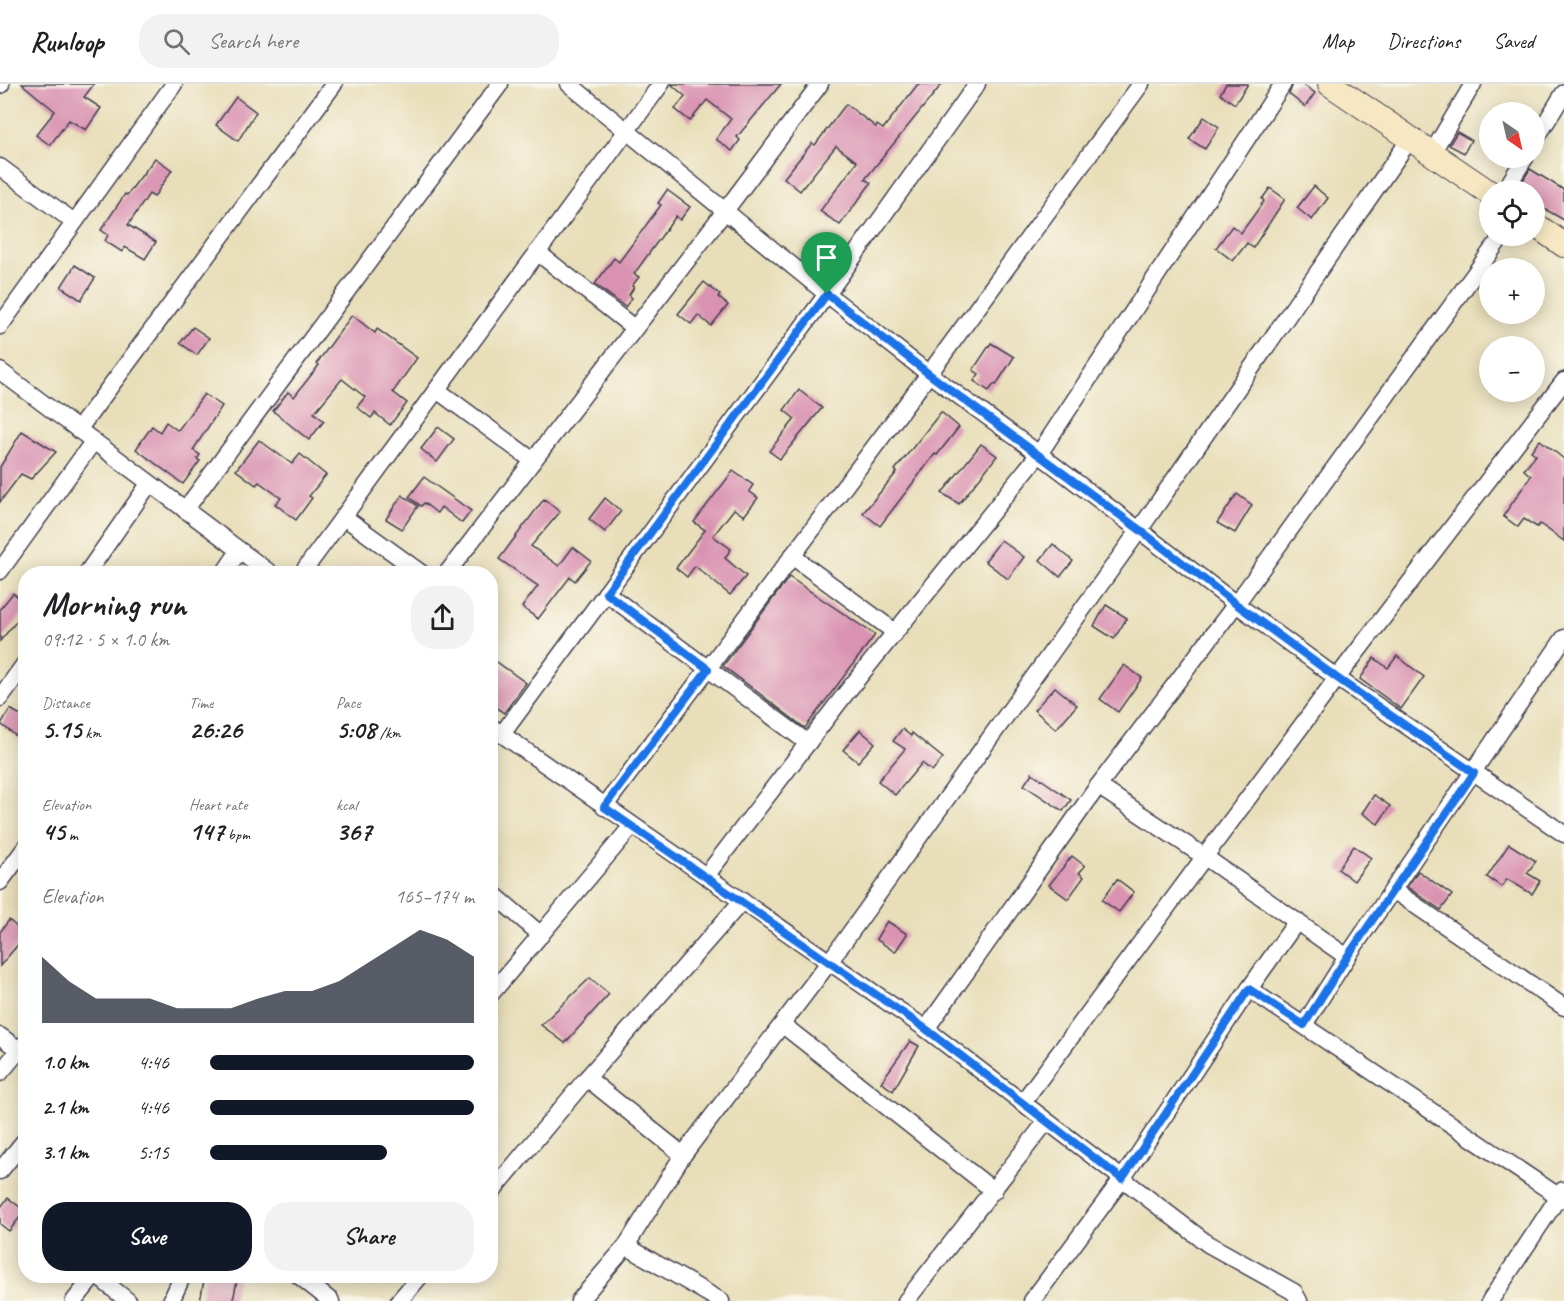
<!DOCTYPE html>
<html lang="en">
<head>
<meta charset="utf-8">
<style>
	:root { --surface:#fff; --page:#f2f2f2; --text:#202124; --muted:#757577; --line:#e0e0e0; --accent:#111827 }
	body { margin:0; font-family:Caveat,sans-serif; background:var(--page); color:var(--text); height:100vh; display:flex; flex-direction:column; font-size:22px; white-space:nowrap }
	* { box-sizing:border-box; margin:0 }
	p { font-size:20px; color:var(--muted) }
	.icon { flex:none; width:33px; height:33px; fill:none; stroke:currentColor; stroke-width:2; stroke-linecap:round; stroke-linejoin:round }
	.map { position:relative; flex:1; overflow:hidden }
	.sheet { position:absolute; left:18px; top:482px; width:480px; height:717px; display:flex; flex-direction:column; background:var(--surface); border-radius:24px; box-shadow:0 3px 15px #0003 }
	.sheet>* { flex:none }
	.needle { width:39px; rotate:146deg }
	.controls { position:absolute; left:1479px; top:18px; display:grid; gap:12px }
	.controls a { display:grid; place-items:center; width:66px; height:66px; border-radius:50%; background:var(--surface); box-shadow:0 3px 15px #0003; font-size:30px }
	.pin { position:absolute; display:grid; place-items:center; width:51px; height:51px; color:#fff; margin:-62px -26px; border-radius:50% 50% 50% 0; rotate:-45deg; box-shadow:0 0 6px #0007 }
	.pin .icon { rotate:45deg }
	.round { display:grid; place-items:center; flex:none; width:63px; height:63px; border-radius:24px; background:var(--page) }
	.summary { display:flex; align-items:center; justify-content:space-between; height:102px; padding:0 24px }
	h1 { font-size:33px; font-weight:700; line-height:45px }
	.stats { display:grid; grid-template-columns:repeat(3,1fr); gap:9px; height:102px; padding:6px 24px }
	.stats div { display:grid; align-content:center }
	.stats b { font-size:26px; font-weight:700 }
	.stats small { font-size:16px; font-weight:400 }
	.stats p { font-size:16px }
	.chart { height:168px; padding:12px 24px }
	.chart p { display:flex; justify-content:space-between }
	.chart svg { width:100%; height:108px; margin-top:6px; fill:var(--accent); opacity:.7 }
	.action { display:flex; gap:12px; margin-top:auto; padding:12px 24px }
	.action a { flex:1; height:69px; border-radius:24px; background:var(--accent); color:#fff; font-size:24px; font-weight:700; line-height:69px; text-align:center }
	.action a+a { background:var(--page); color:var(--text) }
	ul { padding:0 24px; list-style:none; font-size:20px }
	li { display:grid; grid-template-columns:96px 72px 1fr; align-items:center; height:45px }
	li i { height:15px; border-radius:8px; background:var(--accent) }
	header { display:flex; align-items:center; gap:36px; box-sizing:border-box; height:84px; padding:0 30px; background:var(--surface); border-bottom:2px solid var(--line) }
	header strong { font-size:28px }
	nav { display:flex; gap:33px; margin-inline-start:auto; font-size:21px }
	.search { width:420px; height:54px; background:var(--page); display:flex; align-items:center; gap:15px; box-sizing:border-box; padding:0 21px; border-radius:24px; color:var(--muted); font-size:22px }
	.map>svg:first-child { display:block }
	.building { fill:#d992b1 }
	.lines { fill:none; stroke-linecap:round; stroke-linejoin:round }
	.street-casing { stroke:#403e4e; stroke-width:19 }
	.secondary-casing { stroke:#403e4e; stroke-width:26 }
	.street { stroke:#fff; stroke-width:16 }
	.secondary { stroke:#f7e8c3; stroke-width:24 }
	.route-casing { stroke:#fff; stroke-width:12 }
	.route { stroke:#1a73e8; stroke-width:8 }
</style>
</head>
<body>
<header>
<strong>Runloop</strong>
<div class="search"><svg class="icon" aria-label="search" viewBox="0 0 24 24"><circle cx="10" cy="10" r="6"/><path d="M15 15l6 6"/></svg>Search here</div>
<nav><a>Map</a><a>Directions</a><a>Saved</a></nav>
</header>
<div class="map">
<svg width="1564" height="1217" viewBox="0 0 1564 1217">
	<rect width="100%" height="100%" fill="#fbf7ec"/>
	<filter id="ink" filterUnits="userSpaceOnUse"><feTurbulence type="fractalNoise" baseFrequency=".0167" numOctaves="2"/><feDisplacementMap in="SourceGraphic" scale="12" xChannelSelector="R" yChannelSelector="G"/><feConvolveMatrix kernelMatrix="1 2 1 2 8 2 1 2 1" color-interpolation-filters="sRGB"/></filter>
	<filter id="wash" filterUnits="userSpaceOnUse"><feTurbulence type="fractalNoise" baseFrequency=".008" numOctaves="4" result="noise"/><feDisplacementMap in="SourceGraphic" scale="24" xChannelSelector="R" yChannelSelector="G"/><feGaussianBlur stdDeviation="1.35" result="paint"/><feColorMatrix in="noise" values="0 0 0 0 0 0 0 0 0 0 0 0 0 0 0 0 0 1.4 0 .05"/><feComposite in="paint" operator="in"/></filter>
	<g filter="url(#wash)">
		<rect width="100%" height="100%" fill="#e8deb9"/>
		<g id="blocks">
			<g class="building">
				<path d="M22,0h72l-10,13 17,11 -15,22 -17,-10 -19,25 -14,-10 19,-24z"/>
				<path d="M671,0h110l-44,53 3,3 -8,11 -16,-12 15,-20 -24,-19 -17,21 -15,-12 10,-13z"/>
				<path d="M918,0h24l-77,95 6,4 -31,42 -20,-14 37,-49 -21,-16 -36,45 -16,-13 28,-35 3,2 31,-41 30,23 1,-2 6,4z"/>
				<path d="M1226,0h22l-13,20 -15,-10z"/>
				<path d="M1293,0h9l13,9 -10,14 -16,-13z"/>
				<path d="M236,13l20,15 -18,29 -22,-16z"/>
				<path d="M1204,33l15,10 -14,22 -16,-10z"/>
				<path d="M1457,48l14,8 -7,13 -15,-8z"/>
				<path d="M155,74l17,12 -18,27 -5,-3 -21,31 28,17 -11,17 -20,-12 -3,5 -17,-11 3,-6 -7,-5 24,-36 2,1z"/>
				<path d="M1530,85l34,21v30l-30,-17v-13h-17z"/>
				<path d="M1314,102l14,12 -16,22 -15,-12z"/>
				<path d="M1270,104l15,11 -32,49 -6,-5 -14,18 -17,-13 16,-22 9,7 23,-32 -2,-2z"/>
				<path d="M667,106l23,17 -10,13 -4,-4 -42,58 5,3 -7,9 2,1 -5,8 3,3 -7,9 -30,-23 19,-26 5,4 42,-57 -3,-2z"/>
				<path d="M75,181l20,13 -14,22 -20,-13z"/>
				<path d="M704,198l16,13 -2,2 10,8 -17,21 -13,-11 -7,9 -13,-10z"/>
				<path d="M352,231l23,18 2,-4 40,29 -24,34 14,11 -17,22 -15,-12 -4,5 -14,-11 8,-10 -23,-18 -28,34 10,8 -15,19 -36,-29 15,-19 6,5 25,-32 -2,-2z"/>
				<path d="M193,243l16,11 -12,17 -17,-12z"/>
				<path d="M991,259l23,14 -18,28 -2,-1 -5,7 -15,-10 5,-7 -6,-4z"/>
				<path d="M799,306l23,18 -42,51 -11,-8 26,-32 -11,-9z"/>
				<path d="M204,310l18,12 -29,44 7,5 -3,4 3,2 -17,23 -47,-35 16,-23 8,6 6,-10 11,8 2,-1z"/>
				<path d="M941,328l18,15 -22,28 -2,-1 -55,72 -17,-13 34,-41 -2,-2z"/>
				<path d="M438,343l16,12 -17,23 -16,-13z"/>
				<path d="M22,347l34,21 -25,27 -10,-5 -21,28v-35z"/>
				<path d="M259,356l33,24 8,-10 26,21 -17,21 3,2 -16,22 -21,-16 6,-6 -22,-16 -3,3 -20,-15z"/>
				<path d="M1540,356l24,19v82l-24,-17 -3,3 -13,-8 -6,8 -15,-11 28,-40 -7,-6 12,-15 -5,-4z"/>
				<path d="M981,360l16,12 -38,48 -17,-11z"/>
				<path d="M733,387l20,14 -4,6 9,7 -14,18 -10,-7 -21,27 18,13 -6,9 21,18 -16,19 -35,-29 -8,11 -11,-9 29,-38 -11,-8z"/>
				<path d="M424,393l47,34 -9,12 -21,-16 -4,6 -13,-10 -3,3 -12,-9z"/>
				<path d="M1237,410l15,11 -17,28 -18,-10z"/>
				<path d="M402,411l16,11 -16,23 -16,-10z"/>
				<path d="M605,414l16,13 -16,21 -16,-13z"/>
				<path d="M544,415l16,13 -29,34 28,20 14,-19 18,14 -16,20 -5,-4 -32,42 -16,-12 16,-21 -39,-27z"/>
				<path d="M1001,456l23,17 -16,22 -23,-18z"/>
				<path d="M1053,460l20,17 -13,16 -20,-17z"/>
				<path d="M789,493l86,58 -70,93 -82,-62z"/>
				<path d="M13,509l13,10v7l-26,31v-32z"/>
				<path d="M1106,521l21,13 -13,21 -20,-13z"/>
				<path d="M1397,572l27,21 -23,32 -41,-30 14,-21 14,10z"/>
				<path d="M490,573l36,26 -22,30 -14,-10z"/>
				<path d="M1124,581l18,13 -24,34 -18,-13z"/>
				<path d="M1055,603l22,18 -21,24 -22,-19z"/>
				<path d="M10,625l16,9v26l-25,-20z"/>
				<path d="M902,645l9,7 1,-3 31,25 -11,13 -10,-8 -27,32 -17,-14 27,-32 -12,-8z"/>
				<path d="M860,646l15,13 -17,19 -15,-12z"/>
				<path d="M1032,689l39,27 -8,11 -39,-26z"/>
				<path d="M1374,711l16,11 -12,18 -16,-11z"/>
				<path d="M1509,760l27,17 -9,12 13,8 -8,13 -25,-15 -5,8 -15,-10z"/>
				<path d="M1354,762l17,12 -17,23 -16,-12z"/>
				<path d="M1072,772l13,10 -6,7 5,4 -16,22 -19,-14z"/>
				<path d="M1418,787l34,24 -11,15 -34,-23z"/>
				<path d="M1117,795l17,13 -15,20 -17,-12z"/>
				<path d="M9,836l17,15 -26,31v-34z"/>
				<path d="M887,837l20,13 -12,18 -19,-13z"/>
				<path d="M590,894l19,16 -44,49 -24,-18z"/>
				<path d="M910,957l9,5 -26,45 -12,-9z"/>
				<path d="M8,1114l17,13 -16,20 -9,-7v-16z"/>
				<path d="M205,1191h33l-5,26h-33z"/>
			</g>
		</g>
	</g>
	<g filter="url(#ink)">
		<use href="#blocks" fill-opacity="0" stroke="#403e4e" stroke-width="1.5"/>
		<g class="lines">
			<defs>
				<g id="street">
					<path d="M569,0l258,210 102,80 110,80 197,150 101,74 227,156"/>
					<path d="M0,1l1,-1"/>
					<path d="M1534,58l30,-49"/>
					<path d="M1432,69l41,-69"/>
					<path d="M0,83l74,55"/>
					<path d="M1505,106l20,-32"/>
					<path d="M537,168l97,76"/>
					<path d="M0,242l174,-242"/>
					<path d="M0,287l270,202"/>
					<path d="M437,306l95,70"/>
					<path d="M78,346l256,-346"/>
					<path d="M185,426l315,-426"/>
					<path d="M344,433l77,56"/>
					<path d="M792,472l103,76"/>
					<path d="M0,487l93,-129"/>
					<path d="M87,489l62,-89"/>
					<path d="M224,489l15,-22"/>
					<path d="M302,489l359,-489"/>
					<path d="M447,489l278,-362 95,-127"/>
					<path d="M606,509l202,150"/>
					<path d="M0,614l26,-36"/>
					<path d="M490,642l436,303 282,215 86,48 5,9"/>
					<path d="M502,650l325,-440 150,-210"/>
					<path d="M1098,702l107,71 142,100"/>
					<path d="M604,723l325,-433 212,-290"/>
					<path d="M706,792l140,-183 193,-239 244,-370"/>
					<path d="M0,798l26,-35"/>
					<path d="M1393,806l171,117"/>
					<path d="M490,807l51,44"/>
					<path d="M1249,905l315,211"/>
					<path d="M490,911l142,-169"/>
					<path d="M783,941l211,166"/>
					<path d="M1304,941l43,-68 217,-319"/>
					<path d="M926,945l172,-243 138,-182 266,-368"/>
					<path d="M0,952l26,19"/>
					<path d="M0,989l26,-31"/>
					<path d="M587,994l96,77"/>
					<path d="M1022,1019l315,-425 227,-297"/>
					<path d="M0,1087l26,-32"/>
					<path d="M490,1110l97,-116 155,-177"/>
					<path d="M626,1162l95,55"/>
					<path d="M96,1191l32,26"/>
					<path d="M298,1191l33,26"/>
					<path d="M74,1217l21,-26"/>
					<path d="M171,1217l12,-26"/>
					<path d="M399,1217l22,-26"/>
					<path d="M579,1217l47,-55 57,-91 147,-194 310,-432 270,-390"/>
					<path d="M906,1217l140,-179"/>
					<path d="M1032,1217l90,-122 127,-190 48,-68"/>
					<path d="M1490,1217l73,-111"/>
				</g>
				<g id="secondary">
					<path d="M1330,0l160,109"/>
					<path d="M1534,140l30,21"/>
				</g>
			</defs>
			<use href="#street" class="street-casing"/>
			<use href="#secondary" class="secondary-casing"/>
			<use href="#street" class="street"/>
			<use href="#secondary" class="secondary"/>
		</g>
	</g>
	<g class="lines" filter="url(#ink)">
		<defs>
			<path id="route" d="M827,210l102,80 211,156 96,74 101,74 137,95 -127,184 -43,68 -55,-36 -127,190 -196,-150 -322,-222 104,-138 -102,-76z"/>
		</defs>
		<use href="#route" class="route-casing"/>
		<use href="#route" class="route"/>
	</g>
</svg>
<div class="controls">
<a><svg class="needle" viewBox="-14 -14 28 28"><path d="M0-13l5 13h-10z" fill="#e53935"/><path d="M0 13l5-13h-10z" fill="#757577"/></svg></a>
<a><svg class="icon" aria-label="locate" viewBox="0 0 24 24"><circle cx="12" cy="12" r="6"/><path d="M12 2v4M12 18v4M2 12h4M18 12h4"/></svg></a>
<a>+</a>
<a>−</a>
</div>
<div class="pin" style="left:827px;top:210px;background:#1e9e55"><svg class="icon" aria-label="arrive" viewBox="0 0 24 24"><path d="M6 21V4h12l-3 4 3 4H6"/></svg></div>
<section class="sheet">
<div class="summary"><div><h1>Morning run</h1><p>09:12 · 5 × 1.0 km</p></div><a class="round"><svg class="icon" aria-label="share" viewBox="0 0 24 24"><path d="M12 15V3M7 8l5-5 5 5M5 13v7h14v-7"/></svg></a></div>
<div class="stats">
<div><p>Distance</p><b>5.15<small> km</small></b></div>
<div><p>Time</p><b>26:26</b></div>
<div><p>Pace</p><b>5:08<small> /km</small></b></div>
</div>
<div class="stats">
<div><p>Elevation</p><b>45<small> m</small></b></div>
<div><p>Heart rate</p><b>147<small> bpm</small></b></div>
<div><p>kcal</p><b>367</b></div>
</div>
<div class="chart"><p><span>Elevation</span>165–174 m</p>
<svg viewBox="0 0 160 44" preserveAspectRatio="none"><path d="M0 44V17L10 27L20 34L30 34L40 34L50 38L60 38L70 38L80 34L90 31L100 31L110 27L120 20L130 13L140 6L150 10L160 17V44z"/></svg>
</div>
<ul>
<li><b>1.0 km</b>4:46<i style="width:100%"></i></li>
<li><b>2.1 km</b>4:46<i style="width:100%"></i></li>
<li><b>3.1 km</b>5:15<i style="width:67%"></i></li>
</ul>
<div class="action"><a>Save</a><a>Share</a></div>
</section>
</div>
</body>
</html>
